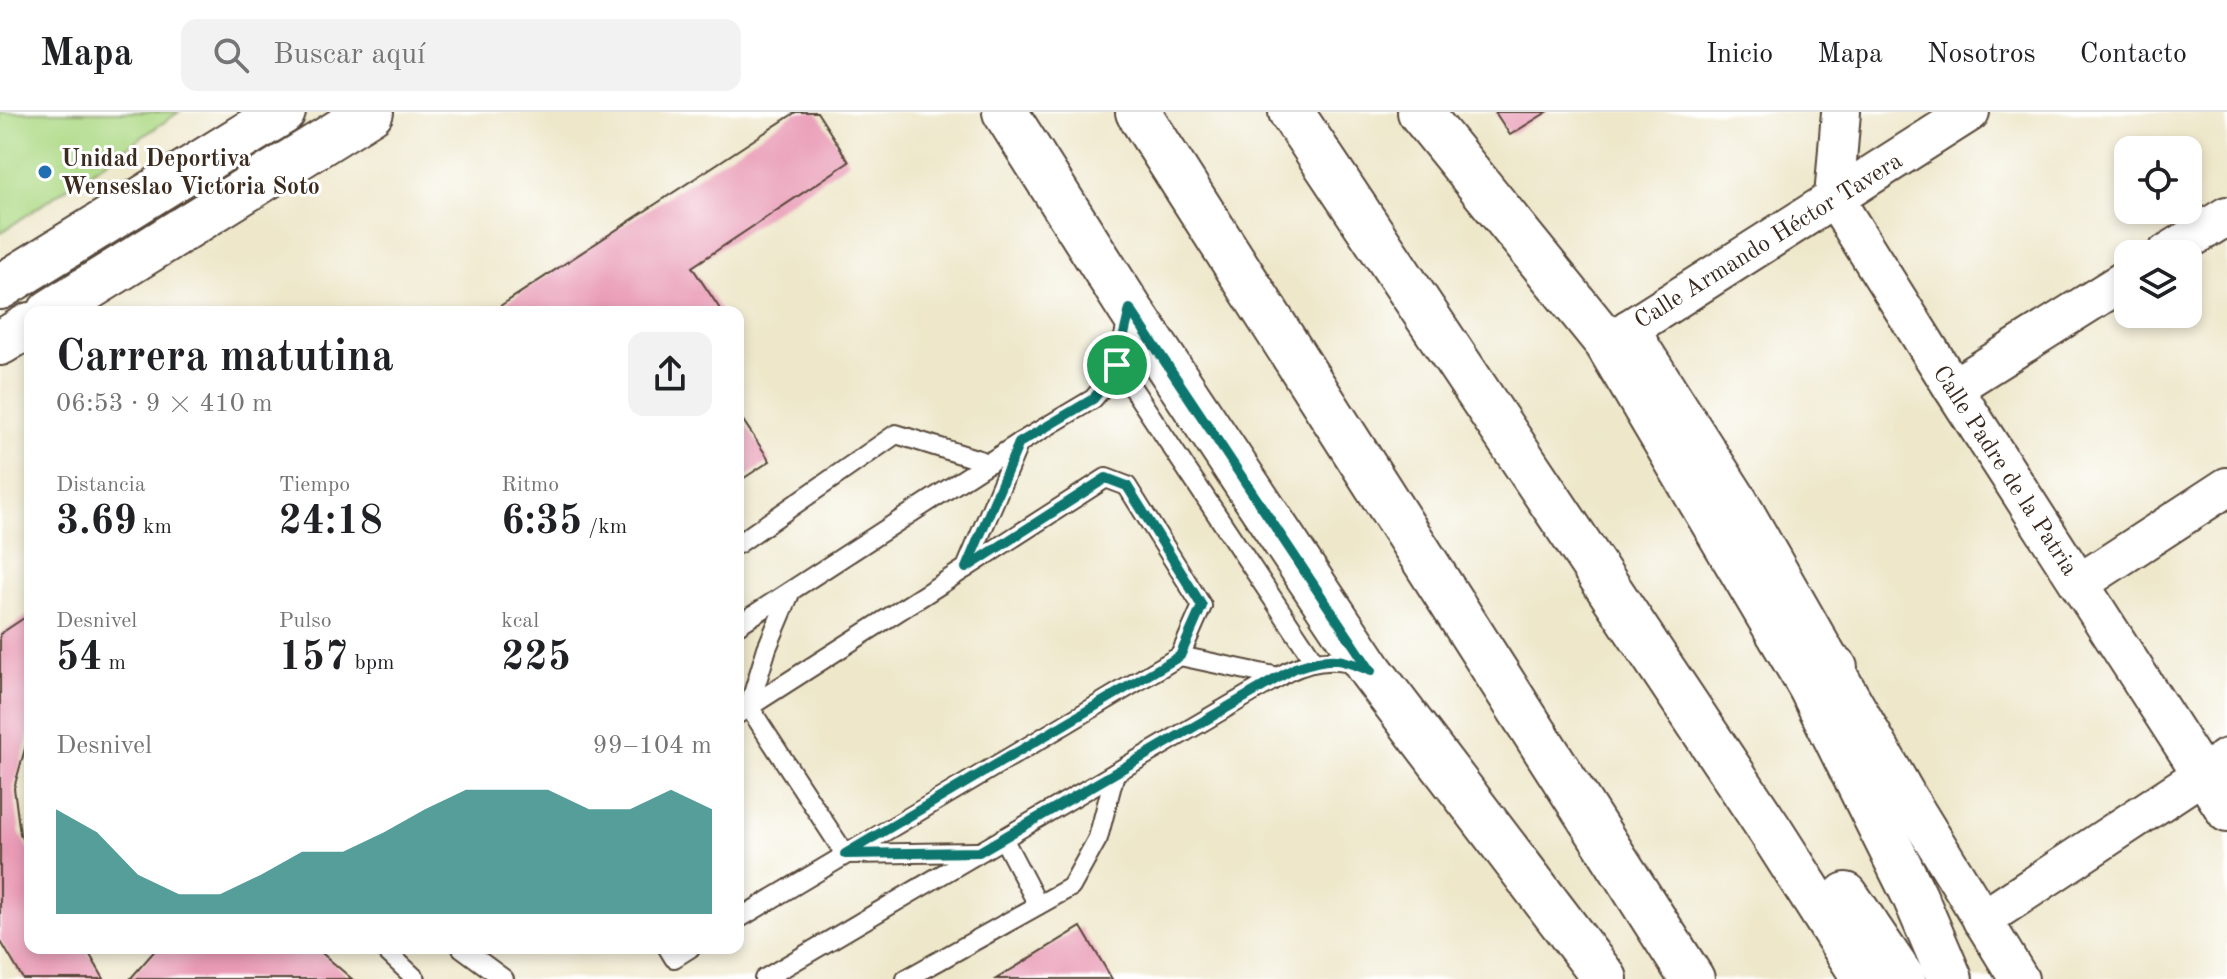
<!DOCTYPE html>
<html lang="es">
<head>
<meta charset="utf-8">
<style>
	:root { --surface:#fff; --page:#f2f2f2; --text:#202124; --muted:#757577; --line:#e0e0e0; --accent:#0f766e }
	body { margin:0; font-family:"Old Standard TT",serif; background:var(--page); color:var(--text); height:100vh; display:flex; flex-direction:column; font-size:30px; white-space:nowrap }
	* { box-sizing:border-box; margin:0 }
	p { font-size:26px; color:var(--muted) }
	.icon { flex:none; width:44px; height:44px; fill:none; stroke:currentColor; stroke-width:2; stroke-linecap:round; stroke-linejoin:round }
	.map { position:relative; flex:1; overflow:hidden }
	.sheet { position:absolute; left:24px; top:194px; width:720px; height:648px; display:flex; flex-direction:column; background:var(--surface); border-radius:16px; box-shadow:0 4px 12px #0003 }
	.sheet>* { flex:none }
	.controls { position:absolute; left:2114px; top:24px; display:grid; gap:16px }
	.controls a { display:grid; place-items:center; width:88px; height:88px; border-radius:16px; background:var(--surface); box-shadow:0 4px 12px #0003; font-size:40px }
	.pin { position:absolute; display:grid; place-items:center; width:68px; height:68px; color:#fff; margin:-34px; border:4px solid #fff; border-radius:50%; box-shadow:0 2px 8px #0007 }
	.round { display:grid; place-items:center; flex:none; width:84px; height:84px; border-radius:16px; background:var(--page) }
	.summary { display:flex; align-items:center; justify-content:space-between; height:136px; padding:0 32px }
	h1 { font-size:44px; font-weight:700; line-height:60px }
	.figures { display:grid; grid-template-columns:repeat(3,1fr); gap:12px; height:136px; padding:8px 32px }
	.figures div { display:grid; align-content:center }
	.figures b { font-size:40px; font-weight:700 }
	.figures small { font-size:22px; font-weight:400 }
	.figures p { font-size:22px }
	.chart { height:224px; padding:16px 32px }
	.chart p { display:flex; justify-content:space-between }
	.chart svg { width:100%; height:144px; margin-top:8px; fill:var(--accent); opacity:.7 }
	header { display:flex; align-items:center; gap:48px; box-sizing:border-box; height:112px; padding:0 40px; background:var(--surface); border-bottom:2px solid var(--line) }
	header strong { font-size:38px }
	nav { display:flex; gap:44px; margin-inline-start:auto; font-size:28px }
	.search { width:560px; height:72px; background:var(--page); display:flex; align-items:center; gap:20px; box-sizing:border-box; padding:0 28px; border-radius:16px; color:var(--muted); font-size:30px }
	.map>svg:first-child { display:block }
	.green { fill:#aeda86; stroke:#748252; stroke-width:2 }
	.building { fill:#e99bb5 }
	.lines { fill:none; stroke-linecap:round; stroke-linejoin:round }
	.service-casing { stroke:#564638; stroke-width:22 }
	.minor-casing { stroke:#564638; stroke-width:42 }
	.tertiary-casing { stroke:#564638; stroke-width:48 }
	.secondary-casing { stroke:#564638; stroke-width:48 }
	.trunk-casing { stroke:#564638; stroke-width:48 }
	.service { stroke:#fff; stroke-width:18 }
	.minor { stroke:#fff; stroke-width:38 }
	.tertiary { stroke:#fff; stroke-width:44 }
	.secondary { stroke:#fff; stroke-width:44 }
	.trunk { stroke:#fff; stroke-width:44 }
	.route-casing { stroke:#fff; stroke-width:16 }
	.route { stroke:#0f766e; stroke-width:10 }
	.poi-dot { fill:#1f6fb2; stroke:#fff; stroke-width:3 }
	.labels { text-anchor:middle; stroke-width:6; stroke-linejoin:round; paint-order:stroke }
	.poi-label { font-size:24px; font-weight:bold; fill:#3b2a1e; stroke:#fff; text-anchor:start }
	.street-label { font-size:24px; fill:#3b2a1e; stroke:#fff }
</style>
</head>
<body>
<header>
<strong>Mapa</strong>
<div class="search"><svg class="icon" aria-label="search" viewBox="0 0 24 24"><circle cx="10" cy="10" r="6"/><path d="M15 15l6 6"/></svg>Buscar aquí</div>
<nav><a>Inicio</a><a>Mapa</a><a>Nosotros</a><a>Contacto</a></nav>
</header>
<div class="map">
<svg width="2227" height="867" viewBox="0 0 2227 867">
	<rect width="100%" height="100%" fill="#fff"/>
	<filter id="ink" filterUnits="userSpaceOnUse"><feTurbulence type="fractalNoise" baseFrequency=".0125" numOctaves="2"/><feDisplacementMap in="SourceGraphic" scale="16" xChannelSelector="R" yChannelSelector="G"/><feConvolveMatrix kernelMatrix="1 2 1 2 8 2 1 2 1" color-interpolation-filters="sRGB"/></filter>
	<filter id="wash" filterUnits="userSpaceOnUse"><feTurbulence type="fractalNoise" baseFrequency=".006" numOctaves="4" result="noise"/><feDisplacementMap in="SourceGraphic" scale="32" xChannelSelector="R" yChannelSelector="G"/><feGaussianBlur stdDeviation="1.8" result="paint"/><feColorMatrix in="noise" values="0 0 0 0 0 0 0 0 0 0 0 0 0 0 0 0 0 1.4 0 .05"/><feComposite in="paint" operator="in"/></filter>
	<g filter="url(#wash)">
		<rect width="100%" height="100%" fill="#eee7ca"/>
		<path class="green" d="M0,0h179l-179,121z"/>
		<g id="blocks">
			<g class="building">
				<path d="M796,0h21l32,50 -157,105 30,45h-231z"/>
				<path d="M1495,0h52l-37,23z"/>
				<path d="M738,301l32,48 -32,21z"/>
				<path d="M30,502v117l-16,57 6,46 10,18v96h56l18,31h-81l-23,-39v-306z"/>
				<path d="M1081,815l31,52h-116z"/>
				<path d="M157,836h159l36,31h-222z"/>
			</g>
		</g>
	</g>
	<g filter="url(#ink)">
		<use href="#blocks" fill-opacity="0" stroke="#564638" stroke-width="2"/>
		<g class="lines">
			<defs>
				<g id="service">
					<path d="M1117,253l198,297"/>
					<path d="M738,432l158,-110 93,29"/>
					<path d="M966,456l140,-90 21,8 75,120 -22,50"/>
					<path d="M791,479l-24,57 -18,59 96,147 132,-2"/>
					<path d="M738,513l281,-182 74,-44 16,-19 8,-15 12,-49"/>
					<path d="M738,602l228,-146 53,-125"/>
					<path d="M1003,726l35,67"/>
					<path d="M738,807l442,-263 99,21"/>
					<path d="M383,836l33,31"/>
					<path d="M462,836l42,31"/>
					<path d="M668,836l6,10 16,-10"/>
					<path d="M764,867l523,-307c23,-11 47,-16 71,-6"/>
					<path d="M906,867l165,-92 27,-49 17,-65"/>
				</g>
				<g id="minor">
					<path d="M1841,0l-7,86 119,190 274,425"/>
					<path d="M2166,142l61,-38"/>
					<path d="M1629,217l109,171 171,300 110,179"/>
					<path d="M1609,230l361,-230"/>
					<path d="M1953,276l175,-110"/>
					<path d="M2080,471l147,-96"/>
					<path d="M1982,808l245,-162"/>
				</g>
				<g id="tertiary">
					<path d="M0,175l283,-175"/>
					<path d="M50,200l321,-200"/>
					<path d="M0,231l30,-18"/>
					<path d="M1810,574l25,-18"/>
				</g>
				<g id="secondary">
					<path d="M1005,0l125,197 241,362 234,308"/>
					<path d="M1420,0l187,231 203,343 105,211 35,82"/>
				</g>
				<g id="trunk">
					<path d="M1138,0l554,867"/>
					<path d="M1291,0l479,718 95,149"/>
					<path d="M1846,783l57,84"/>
				</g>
			</defs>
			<use href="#service" class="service-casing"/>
			<use href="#minor" class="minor-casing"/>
			<use href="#tertiary" class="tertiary-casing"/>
			<use href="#secondary" class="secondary-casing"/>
			<use href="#trunk" class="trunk-casing"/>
			<use href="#service" class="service"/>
			<use href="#minor" class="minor"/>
			<use href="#tertiary" class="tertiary"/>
			<use href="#secondary" class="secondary"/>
			<use href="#trunk" class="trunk"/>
		</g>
	</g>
	<g class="lines" filter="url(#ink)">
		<defs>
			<path id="route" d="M1130,197l241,362c-34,-14 -40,-15 -76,-3l-316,184 -134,2 335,-198 22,-50 -75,-120 -21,-8 -140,90 53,-125 74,-44 16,-19 8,-15z"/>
		</defs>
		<use href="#route" class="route-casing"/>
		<use href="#route" class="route"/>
	</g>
	<circle class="poi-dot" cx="45" cy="60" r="8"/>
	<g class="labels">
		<g class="poi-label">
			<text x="61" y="54">Unidad Deportiva<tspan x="61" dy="28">Wenseslao Victoria Soto</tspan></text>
		</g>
		<g class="street-label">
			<text transform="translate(1768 128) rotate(-32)" y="8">Calle Armando Héctor Tavera</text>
			<text transform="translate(2006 358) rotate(57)" y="8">Calle Padre de la Patria</text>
		</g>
	</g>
</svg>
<div class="controls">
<a><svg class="icon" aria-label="locate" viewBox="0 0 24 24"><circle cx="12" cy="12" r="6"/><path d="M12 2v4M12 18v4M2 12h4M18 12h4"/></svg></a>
<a><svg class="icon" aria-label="layers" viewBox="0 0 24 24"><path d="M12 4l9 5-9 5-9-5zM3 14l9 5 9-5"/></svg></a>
</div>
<div class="pin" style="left:1117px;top:253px;background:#1e9e55"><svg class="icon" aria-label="arrive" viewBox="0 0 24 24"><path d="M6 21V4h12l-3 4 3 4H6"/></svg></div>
<section class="sheet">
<div class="summary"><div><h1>Carrera matutina</h1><p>06:53 · 9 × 410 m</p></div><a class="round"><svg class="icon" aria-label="share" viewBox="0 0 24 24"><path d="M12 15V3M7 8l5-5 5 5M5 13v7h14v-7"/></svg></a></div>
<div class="figures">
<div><p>Distancia</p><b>3.69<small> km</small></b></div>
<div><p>Tiempo</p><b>24:18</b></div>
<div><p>Ritmo</p><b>6:35<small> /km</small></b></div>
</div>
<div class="figures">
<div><p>Desnivel</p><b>54<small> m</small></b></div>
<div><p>Pulso</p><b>157<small> bpm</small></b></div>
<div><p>kcal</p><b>225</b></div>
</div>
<div class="chart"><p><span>Desnivel</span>99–104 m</p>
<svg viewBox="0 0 160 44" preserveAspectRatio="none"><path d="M0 44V12L10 19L20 32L30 38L40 38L50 32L60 25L70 25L80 19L90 12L100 6L110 6L120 6L130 12L140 12L150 6L160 12V44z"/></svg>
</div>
</section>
</div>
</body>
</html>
